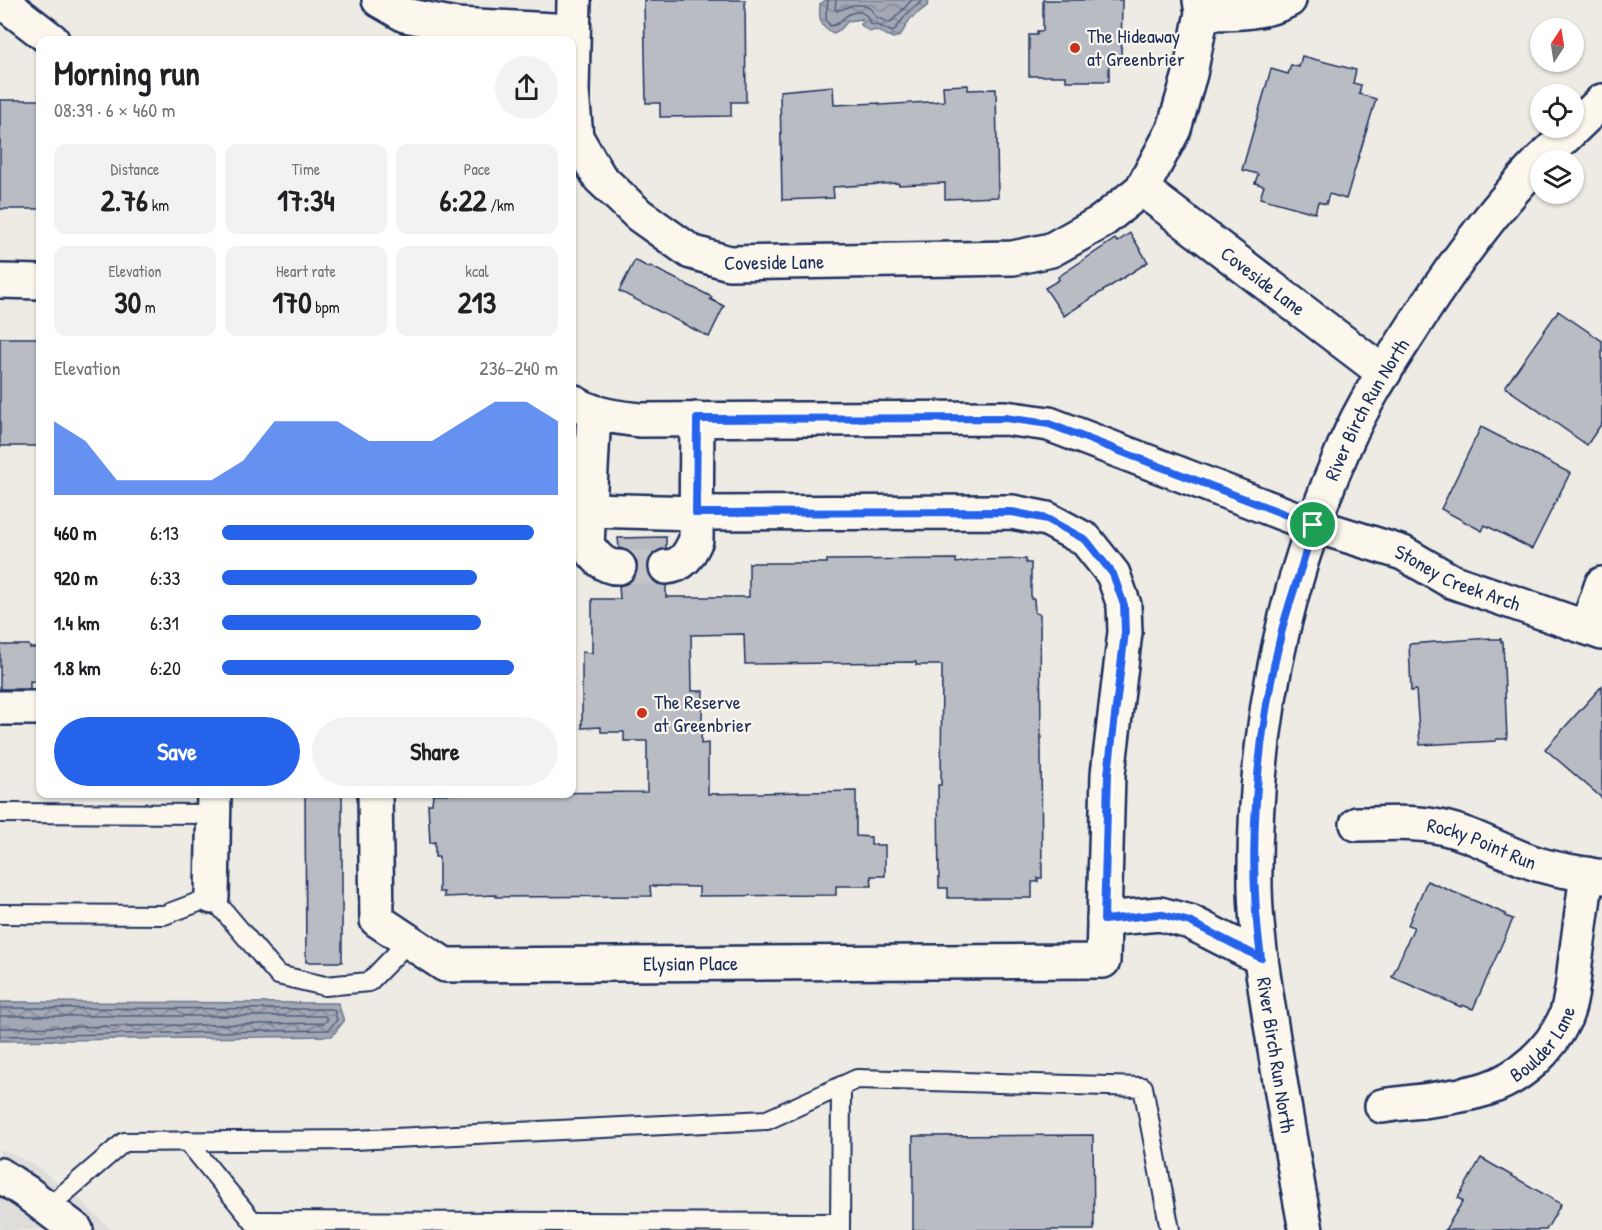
<!DOCTYPE html>
<html lang="en">
<head>
<meta charset="utf-8">
<style>
	:root { --surface:#fff; --page:#f2f2f2; --text:#202124; --muted:#757577; --accent:#2563eb }
	body { margin:0; font-family:"Patrick Hand",sans-serif; background:var(--page); color:var(--text); height:100vh; display:flex; flex-direction:column; font-size:22px; white-space:nowrap }
	* { box-sizing:border-box; margin:0 }
	p { font-size:20px; color:var(--muted) }
	.icon { flex:none; width:33px; height:33px; fill:none; stroke:currentColor; stroke-width:2; stroke-linecap:round; stroke-linejoin:round }
	.map { position:relative; flex:1; overflow:hidden }
	.drawer { position:absolute; left:36px; top:36px; width:540px; height:762px; display:flex; flex-direction:column; background:var(--surface); border-radius:12px; box-shadow:0 2px 4px #0004 }
	.drawer>* { flex:none }
	.needle { width:39px; rotate:12deg }
	.controls { position:absolute; left:1530px; top:18px; display:grid; gap:12px }
	.controls a { display:grid; place-items:center; width:54px; height:54px; border-radius:50%; background:var(--surface); box-shadow:0 2px 4px #0004; font-size:30px }
	.pin { position:absolute; display:grid; place-items:center; width:51px; height:51px; color:#fff; margin:-26px; border:3px solid #fff; border-radius:50%; box-shadow:0 2px 6px #0007 }
	.round { display:grid; place-items:center; flex:none; width:63px; height:63px; border-radius:32px; background:var(--page) }
	.summary { display:flex; align-items:center; justify-content:space-between; height:102px; padding:0 18px }
	h1 { font-size:33px; font-weight:700; line-height:45px }
	.figures { display:grid; grid-template-columns:repeat(3,1fr); gap:9px; height:102px; padding:6px 18px }
	.figures div { display:grid; align-content:center; border-radius:12px; background:var(--page); text-align:center }
	.figures b { font-size:30px; font-weight:700 }
	.figures small { font-size:16px; font-weight:400 }
	.figures p { font-size:16px }
	.chart { height:168px; padding:12px 18px }
	.chart p { display:flex; justify-content:space-between }
	.chart svg { width:100%; height:108px; margin-top:6px; fill:var(--accent); opacity:.7 }
	.cta { display:flex; gap:12px; margin-top:auto; padding:12px 18px }
	.cta a { flex:1; height:69px; border-radius:36px; background:var(--accent); color:#fff; font-size:24px; font-weight:700; line-height:69px; text-align:center }
	.cta a+a { background:var(--page); color:var(--text) }
	ul { padding:0 18px; list-style:none; font-size:20px }
	li { display:grid; grid-template-columns:96px 72px 1fr; align-items:center; height:45px }
	li i { height:15px; border-radius:8px; background:var(--accent) }
	.map>svg:first-child { display:block }
	.built { fill:#deddda }
	.water { fill:url(#water-waves); stroke:#6d7892; stroke-width:1.5 }
	.lines { fill:none; stroke-linecap:round; stroke-linejoin:round }
	.shore { stroke:#515f80; stroke-width:1.5 }
	.building { fill:#b9bcc3; stroke:#1b2f5e; stroke-width:1.5 }
	.minor-tunnel { stroke:#c4c5c9; stroke-width:33; stroke-dasharray:33 16; stroke-linecap:butt }
	.service-casing { stroke:#1b2f5e; stroke-width:22 }
	.minor-casing { stroke:#1b2f5e; stroke-width:38 }
	.service { stroke:#fbf7ec; stroke-width:18 }
	.minor { stroke:#fbf7ec; stroke-width:33 }
	.route-casing { stroke:#fff; stroke-width:12 }
	.route { stroke:#2563eb; stroke-width:8 }
	.poi-dot { fill:#c8321e; stroke:#fbf7ec; stroke-width:2 }
	.labels { text-anchor:middle; stroke-width:4.5; stroke-linejoin:round; paint-order:stroke }
	.poi-label { font-size:20px; fill:#1b2f5e; stroke:#fbf7ec; text-anchor:start }
	.street-label { font-size:20px; fill:#1b2f5e; stroke:#fbf7ec }
</style>
</head>
<body>
<div class="map">
<svg width="1602" height="1230" viewBox="0 0 1602 1230">
	<defs>
		<pattern id="water-waves" width="16" height="10" patternUnits="userSpaceOnUse" patternTransform="scale(1.5)"><rect width="16" height="10" fill="#a3a8b4"/><path d="M0 5q4-4 8 0t8 0" fill="none" stroke="#848996"/></pattern>
	</defs>
	<rect width="100%" height="100%" fill="#eeebe4"/>
	<filter id="ink" filterUnits="userSpaceOnUse"><feTurbulence type="fractalNoise" baseFrequency=".0167" numOctaves="2"/><feDisplacementMap in="SourceGraphic" scale="12" xChannelSelector="R" yChannelSelector="G"/><feConvolveMatrix kernelMatrix="1 2 1 2 8 2 1 2 1" color-interpolation-filters="sRGB"/></filter>
	<g filter="url(#ink)">
		<path class="built" d="M0,1149l32,14 50,38 29,29h-111z"/>
		<g class="water">
			<path d="M826,0h103l-2,6 -17,13 -10,17 -7,2 -18,-8 -5,2 -9,-7 1,-6 -14,2 -7,8 -7,4c-15,-4 -15,-16 -14,-29z"/>
			<path d="M0,1002l338,1 6,18 -12,15 -332,5z"/>
		</g>
		<g class="lines">
			<g class="shore">
				<path d="M828,0c0,10 -6,17 2,26 13,-1 12,-15 31,-14l6,4 3,8 7,1 16,7 13,-17 17,-15"/>
				<path d="M836,0l-1,8 2,3 16,-6h10l8,4 5,8 14,6 22,-23"/>
				<path d="M0,1008l331,1 3,1 3,10 -9,10 -328,6"/>
				<path d="M0,1016h325l3,3 -4,4 -324,5"/>
			</g>
		</g>
		<g class="building">
			<path d="M644,0h101l1,102h-15v14l-71,1v-14h-14z"/>
			<path d="M1043,0h79l-1,62h-12v19h-43v-5h-37v-41h8v-4h6z"/>
			<path d="M1302,56l54,14 -3,13 8,2 -2,9 17,5 -30,100 -17,-5 -3,10 -8,-2 -3,11 -55,-15 4,-12 -9,-3 3,-9 -16,-4 29,-101 17,5 3,-9 8,2z"/>
			<path d="M968,85v5l28,-1 2,108 -53,2v-16l-46,2 -1,-2 -65,4 1,11 -52,2 -2,-109 53,-5 1,19 46,-2v2l64,-4 -1,-15z"/>
			<rect x="0" y="100" width="40" height="109"/>
			<path d="M1130,233l18,29 -84,54 -19,-28 14,-8 -1,-3 57,-38 2,3z"/>
			<path d="M635,260l14,8 1,-2 62,31 -2,2 14,7 -15,31 -90,-46z"/>
			<path d="M1558,311l44,30v82l-15,22 -82,-58z"/>
			<rect x="0" y="338" width="40" height="108"/>
			<path d="M1481,427l89,46 -38,76 -47,-24 -3,6 -41,-22z"/>
			<path d="M666,537v11l-12,5 -5,6 -2,10 5,10 6,5 8,1v12h83v-34h78v-3l129,-1v4l21,-3 49,-1v4h5v36h3l1,14 5,1 2,264h-4v4h-6v16h-84v-10h-9l-1,-103h3l1,-120h-26v-3l-171,2 -1,-30 -53,1 1,56h11l-2,53 7,-1v51l148,-3v45l15,1v8h14v31h-14l1,10h-36v9l-137,1v-9l-49,-1 1,10 -155,1v-2l-52,2v-5h-5v-35h-4v-15l-5,1 -2,-39h4l1,-10 214,-2v-51h-23v-9h-23v-5l-19,1v-76l10,1v-54h28l-1,-13 9,-3 7,-7 3,-9 -2,-8 -8,-8 -9,-3 -1,-10z"/>
			<path d="M1490,638v1h11v3h2l4,97h-11v2l-76,4 -4,-55 -5,1 -2,-47z"/>
			<path d="M0,645h29l1,3h8l1,7h1v27l-10,-1v8h-30z"/>
			<path d="M1602,686v112l-57,-49z"/>
			<path d="M305,794h37v168h-36z"/>
			<path d="M1427,881l79,33 -1,2 8,3 -40,90 -11,-4 -1,2 -69,-30 22,-50 -6,-2z"/>
			<path d="M1093,1135l1,95h-181v-94z"/>
			<path d="M1481,1158l80,46 -15,26h-101l18,-29 -5,-3z"/>
		</g>
		<g class="lines">
			<path class="minor-tunnel" d="M619,567h47"/>
			<defs>
				<g id="service">
					<path d="M0,813l214,1"/>
					<path d="M0,914l164,1 48,-18 66,78 47,11 44,-4 40,-41"/>
					<path d="M187,1141l73,89"/>
					<path d="M47,1208l77,-66 230,-2 413,-20 90,-41 286,8 27,143"/>
					<path d="M253,1221l587,2"/>
					<path d="M840,1230l1,-144"/>
				</g>
				<g id="minor">
					<path d="M0,0l52,40"/>
					<path d="M379,0l26,15 51,10 117,6"/>
					<path id="s1" d="M574,0l-2,92 4,45 24,41 39,37 52,37 38,11 284,-5 38,-8 50,-28 41,-33 32,-60 16,-55 12,-61 -2,-13"/>
					<path d="M1202,13c29,0 61,1 87,-13"/>
					<path d="M1541,160l61,-59"/>
					<path id="s2" d="M1142,189l242,184"/>
					<path d="M0,281l40,1"/>
					<path id="s3" d="M572,401c20,14 43,16 67,19l366,-2 44,6 264,101 90,28 48,28 151,52"/>
					<path d="M594,412l-7,133c8,11 17,23 32,22"/>
					<path d="M666,567c17,-1 23,-12 30,-27l1,-121"/>
					<path d="M1587,627l15,-43"/>
					<path d="M0,708h40"/>
					<path id="s4" d="M375,794l2,126 68,45 658,-4 5,-187 17,-142 -1,-27 -11,-31 -27,-34 -39,-21 -35,-7 -316,1 -107,-3 -17,-5"/>
					<path id="s5" d="M1357,824c28,0 56,-3 83,3 30,6 57,22 86,33 24,10 51,12 76,17"/>
					<path d="M212,897l2,-103"/>
					<path d="M1104,919l56,-5 30,8 71,36"/>
					<path id="s6" d="M1382,1106c34,-5 71,-7 104,-17 34,-11 64,-38 79,-71 7,-17 8,-36 10,-54 4,-30 8,-60 12,-90"/>
					<path d="M0,1175l26,17 50,38"/>
					<path id="s7" d="M1306,1230c-13,-68 -24,-136 -35,-205 -7,-45 -15,-91 -16,-137 -2,-153 28,-303 90,-443 20,-46 48,-87 75,-129 36,-55 74,-108 120,-155"/>
				</g>
			</defs>
			<use href="#service" class="service-casing"/>
			<use href="#minor" class="minor-casing"/>
			<use href="#service" class="service"/>
			<use href="#minor" class="minor"/>
		</g>
	</g>
	<g class="lines" filter="url(#ink)">
		<defs>
			<path id="route" d="M1005,418l44,6 264,101c-8,36 -22,70 -31,105 -25,103 -36,224 -21,328l-71,-36 -30,-8 -56,6 4,-146 17,-142 -1,-27 -11,-31 -27,-34 -39,-21 -35,-7 -316,1 1,-94z"/>
		</defs>
		<use href="#route" class="route-casing"/>
		<use href="#route" class="route"/>
	</g>
	<g class="poi-dot">
		<circle cx="1075" cy="48" r="6"/>
		<circle cx="642" cy="713" r="6"/>
	</g>
	<g class="labels">
		<g class="poi-label">
			<text x="1087" y="43">The Hideaway<tspan x="1087" dy="23">at Greenbrier</tspan></text>
			<text x="654" y="709">The Reserve<tspan x="654" dy="23">at Greenbrier</tspan></text>
		</g>
		<g class="street-label">
			<text dy="7" stroke="none"><textPath href="#s1" startOffset="387">Coveside Lane</textPath></text>
			<text dy="7" stroke="none"><textPath href="#s2" startOffset="152">Coveside Lane</textPath></text>
			<text dy="7" stroke="none"><textPath href="#s7" startOffset="843">River Birch Run North</textPath></text>
			<text dy="7" stroke="none"><textPath href="#s3" startOffset="918">Stoney Creek Arch</textPath></text>
			<text dy="7" stroke="none"><textPath href="#s5" startOffset="128">Rocky Point Run</textPath></text>
			<text dy="7" stroke="none"><textPath href="#s4" startOffset="453">Elysian Place</textPath></text>
			<text dy="7" stroke="none"><textPath href="#s6" startOffset="180">Boulder Lane</textPath></text>
			<text transform="translate(1276 1055) rotate(81)" y="7">River Birch Run North</text>
		</g>
	</g>
</svg>
<div class="controls">
<a><svg class="needle" viewBox="-14 -14 28 28"><path d="M0-13l5 13h-10z" fill="#e53935"/><path d="M0 13l5-13h-10z" fill="#757577"/></svg></a>
<a><svg class="icon" aria-label="locate" viewBox="0 0 24 24"><circle cx="12" cy="12" r="6"/><path d="M12 2v4M12 18v4M2 12h4M18 12h4"/></svg></a>
<a><svg class="icon" aria-label="layers" viewBox="0 0 24 24"><path d="M12 4l9 5-9 5-9-5zM3 14l9 5 9-5"/></svg></a>
</div>
<div class="pin" style="left:1313px;top:525px;background:#1e9e55"><svg class="icon" aria-label="arrive" viewBox="0 0 24 24"><path d="M6 21V4h12l-3 4 3 4H6"/></svg></div>
<section class="drawer">
<div class="summary"><div><h1>Morning run</h1><p>08:39 · 6 × 460 m</p></div><a class="round"><svg class="icon" aria-label="share" viewBox="0 0 24 24"><path d="M12 15V3M7 8l5-5 5 5M5 13v7h14v-7"/></svg></a></div>
<div class="figures">
<div><p>Distance</p><b>2.76<small> km</small></b></div>
<div><p>Time</p><b>17:34</b></div>
<div><p>Pace</p><b>6:22<small> /km</small></b></div>
</div>
<div class="figures">
<div><p>Elevation</p><b>30<small> m</small></b></div>
<div><p>Heart rate</p><b>170<small> bpm</small></b></div>
<div><p>kcal</p><b>213</b></div>
</div>
<div class="chart"><p><span>Elevation</span>236–240 m</p>
<svg viewBox="0 0 160 44" preserveAspectRatio="none"><path d="M0 44V14L10 22L20 38L30 38L40 38L50 38L60 30L70 14L80 14L90 14L100 22L110 22L120 22L130 14L140 6L150 6L160 14V44z"/></svg>
</div>
<ul>
<li><b>460 m</b>6:13<i style="width:93%"></i></li>
<li><b>920 m</b>6:33<i style="width:76%"></i></li>
<li><b>1.4 km</b>6:31<i style="width:77%"></i></li>
<li><b>1.8 km</b>6:20<i style="width:87%"></i></li>
</ul>
<div class="cta"><a>Save</a><a>Share</a></div>
</section>
</div>
</body>
</html>
